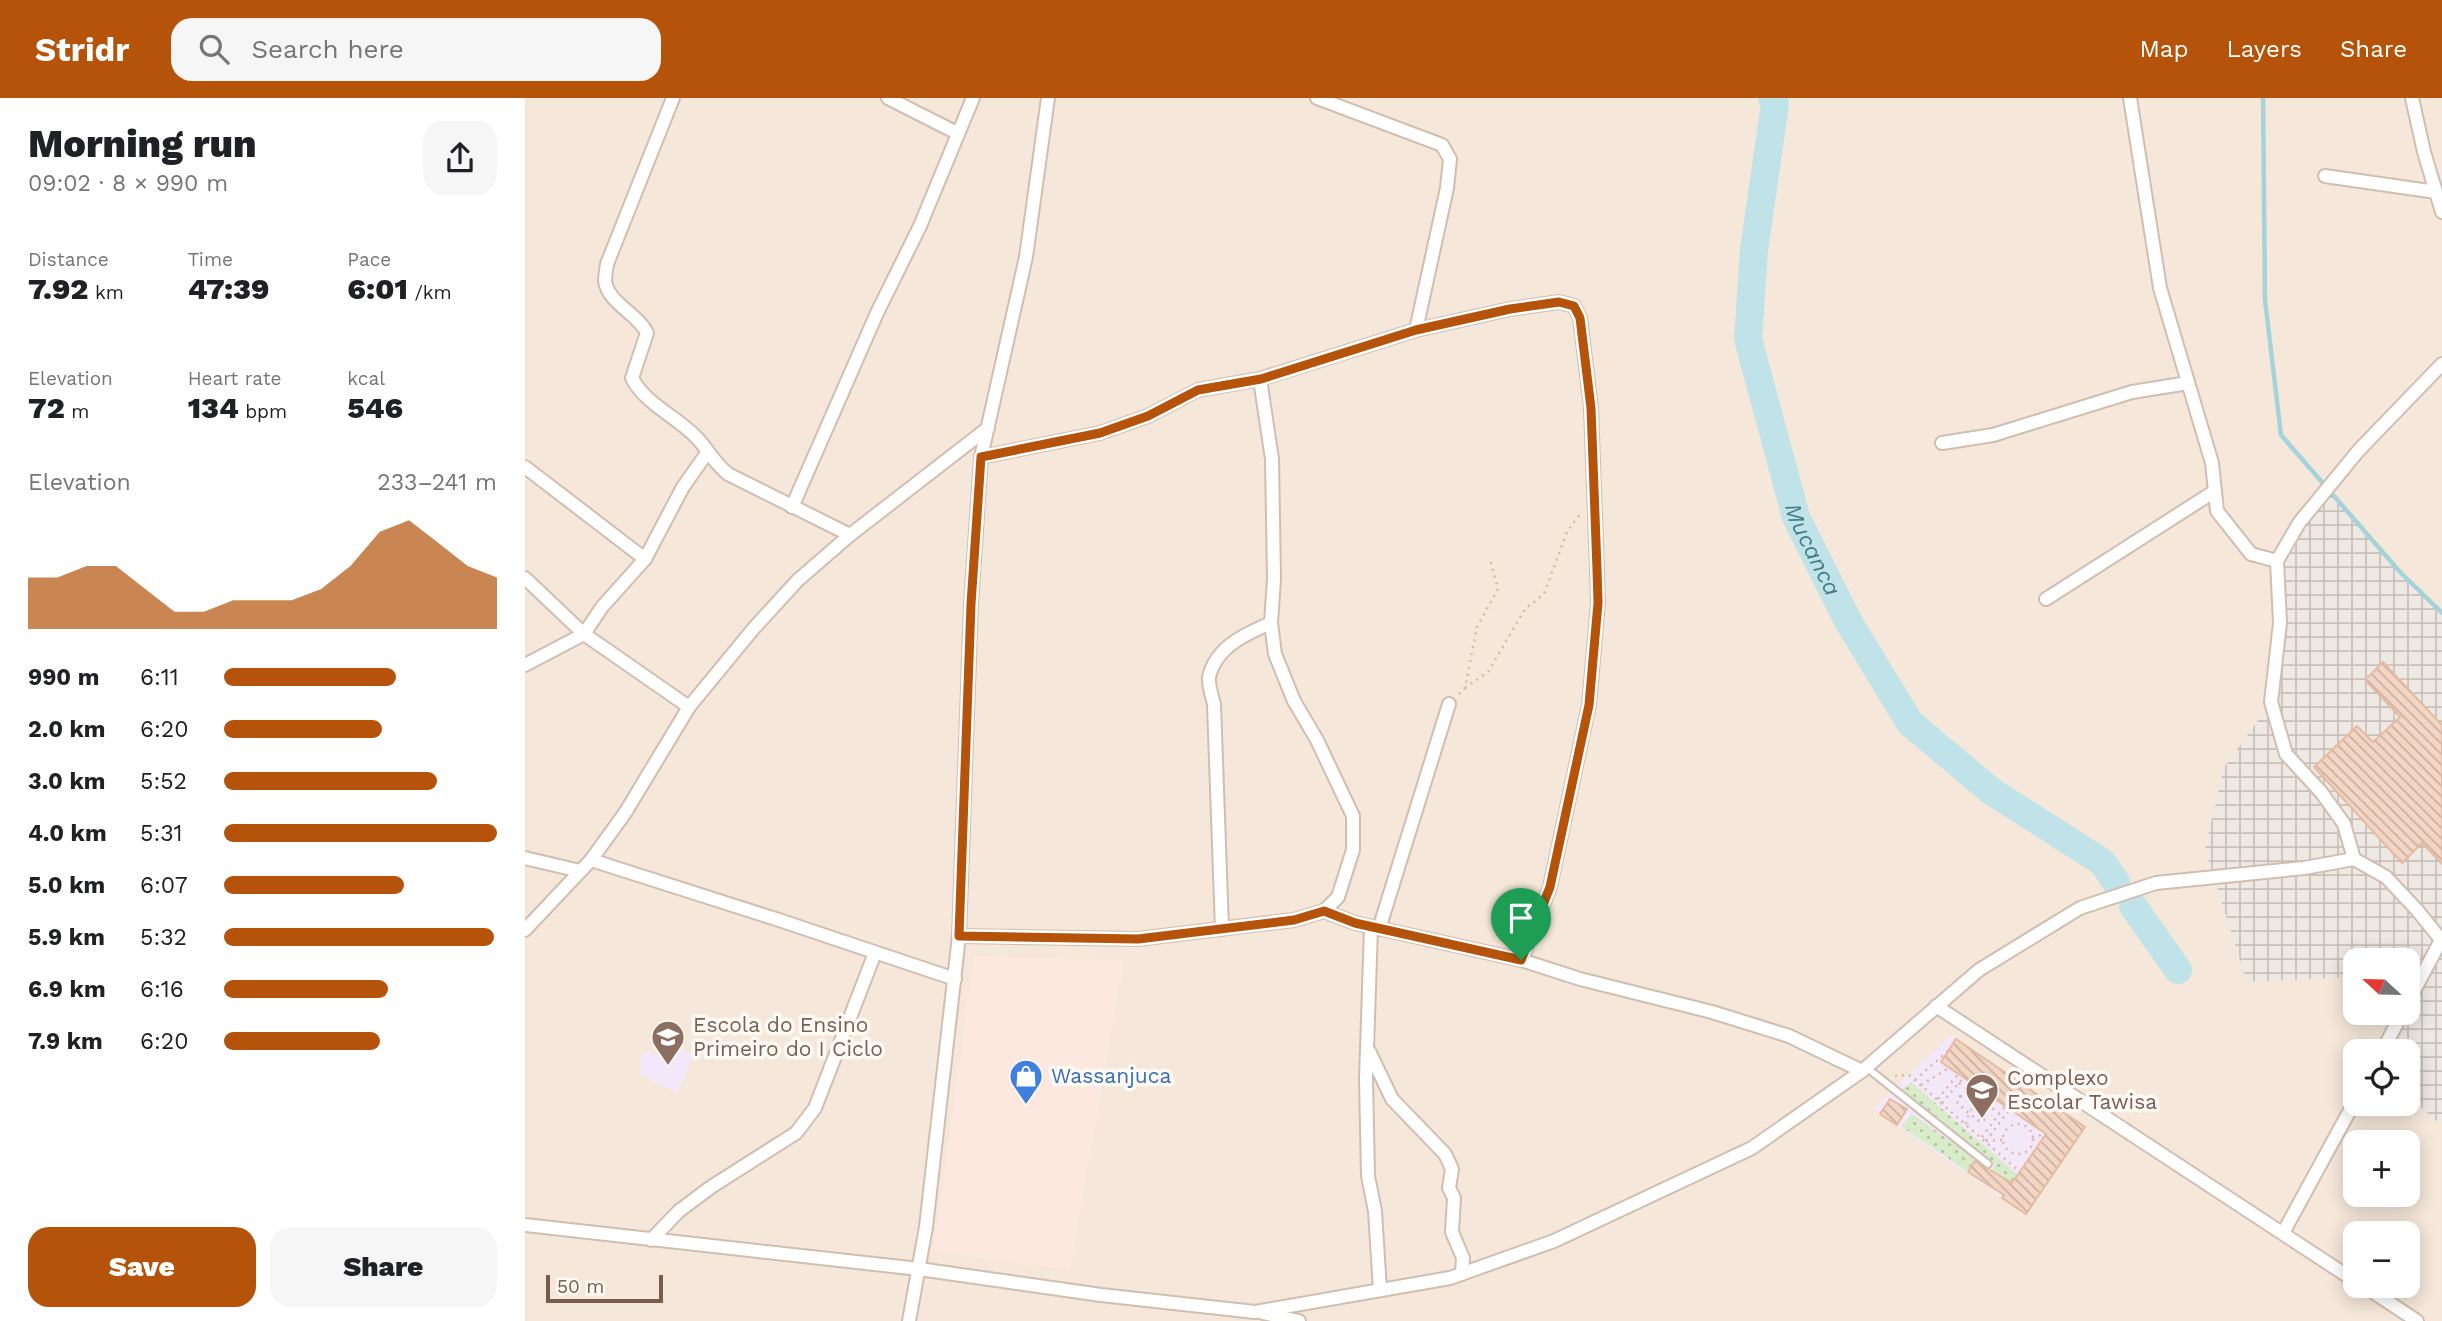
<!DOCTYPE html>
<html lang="en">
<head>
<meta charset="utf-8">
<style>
	:root { --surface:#fff; --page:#f6f6f6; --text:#202124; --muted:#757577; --accent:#b45309 }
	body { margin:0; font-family:"Work Sans",sans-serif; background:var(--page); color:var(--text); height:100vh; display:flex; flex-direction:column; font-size:26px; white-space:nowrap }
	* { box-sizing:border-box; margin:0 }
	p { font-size:23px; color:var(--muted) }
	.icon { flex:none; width:38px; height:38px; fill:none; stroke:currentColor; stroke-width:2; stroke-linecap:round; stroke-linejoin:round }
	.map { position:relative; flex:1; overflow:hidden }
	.side { display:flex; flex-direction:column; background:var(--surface); width:525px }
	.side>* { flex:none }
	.needle { width:46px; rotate:292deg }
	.tools { position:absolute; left:1818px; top:850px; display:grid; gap:14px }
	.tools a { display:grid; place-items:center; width:77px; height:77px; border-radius:14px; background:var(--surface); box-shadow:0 4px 18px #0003; font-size:35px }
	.scale { position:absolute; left:21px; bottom:18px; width:117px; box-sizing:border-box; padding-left:7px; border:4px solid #7a5c4d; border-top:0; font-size:19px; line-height:24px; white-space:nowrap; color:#7a5c4d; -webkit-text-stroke:5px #fffaf3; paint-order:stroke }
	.pin { position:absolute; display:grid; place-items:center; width:60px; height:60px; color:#fff; margin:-72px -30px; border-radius:50% 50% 50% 0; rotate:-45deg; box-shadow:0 0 7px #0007 }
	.pin .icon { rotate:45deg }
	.round { display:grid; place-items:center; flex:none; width:74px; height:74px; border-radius:21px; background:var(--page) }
	.overview { display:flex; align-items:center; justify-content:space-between; height:119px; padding:0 28px }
	h1 { font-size:38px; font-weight:800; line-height:52px }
	.metrics { display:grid; grid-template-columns:repeat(3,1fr); gap:10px; height:119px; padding:7px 28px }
	.metrics div { display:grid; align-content:center }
	.metrics b { font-size:30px; font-weight:800 }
	.metrics small { font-size:19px; font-weight:400 }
	.metrics p { font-size:19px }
	.chart { height:196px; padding:14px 28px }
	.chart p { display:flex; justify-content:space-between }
	.chart svg { width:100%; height:126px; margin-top:7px; fill:var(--accent); opacity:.7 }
	.primary-button { display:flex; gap:14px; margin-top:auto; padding:14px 28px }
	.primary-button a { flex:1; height:80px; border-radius:21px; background:var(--accent); color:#fff; font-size:28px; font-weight:800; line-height:80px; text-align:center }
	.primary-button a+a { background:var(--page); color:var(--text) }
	ul { padding:0 28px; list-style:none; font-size:23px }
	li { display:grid; grid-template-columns:112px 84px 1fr; align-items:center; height:52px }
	li i { height:18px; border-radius:9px; background:var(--accent) }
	header { display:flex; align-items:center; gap:42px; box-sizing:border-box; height:98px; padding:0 35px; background:var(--accent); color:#fff }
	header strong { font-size:33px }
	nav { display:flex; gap:38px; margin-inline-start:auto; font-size:24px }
	.search { width:490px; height:63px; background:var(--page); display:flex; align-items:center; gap:18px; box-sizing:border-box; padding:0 24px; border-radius:21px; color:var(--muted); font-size:26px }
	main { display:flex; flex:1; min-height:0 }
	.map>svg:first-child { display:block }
	.residential { fill:#f5e8da; fill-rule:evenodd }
	.commercial { fill:#fde8e0 }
	.industrial { fill:url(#industrial-grid) }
	.education { fill:#f3e8fa }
	.garden { fill:url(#garden-dots) }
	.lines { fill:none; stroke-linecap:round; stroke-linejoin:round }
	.stream { stroke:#a5d3da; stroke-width:4.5 }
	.river { stroke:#bfe3e8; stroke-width:28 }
	.building { fill:url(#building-back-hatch); stroke:#e6bba3; stroke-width:2 }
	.lane-casing { stroke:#d1beb0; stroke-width:10 }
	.street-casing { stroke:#d1beb0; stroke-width:16 }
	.path { stroke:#d9b8a5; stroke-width:2.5; stroke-dasharray:2 5; stroke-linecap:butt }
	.lane { stroke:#fff; stroke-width:6 }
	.street { stroke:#fff; stroke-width:12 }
	.route-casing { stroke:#fff; stroke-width:14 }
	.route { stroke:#b45309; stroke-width:9 }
	.labels { text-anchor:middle; stroke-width:7; stroke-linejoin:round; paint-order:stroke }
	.education-label { font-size:21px; fill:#785e54; stroke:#fffaf3; text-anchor:start }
	.shop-label { font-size:21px; fill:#366cbe; stroke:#fffaf3; text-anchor:start }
	.water-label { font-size:23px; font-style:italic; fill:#437c86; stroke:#fffaf3 }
</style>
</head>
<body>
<header>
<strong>Stridr</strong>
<div class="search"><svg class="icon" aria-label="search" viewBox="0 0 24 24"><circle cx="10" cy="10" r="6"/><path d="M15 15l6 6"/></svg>Search here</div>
<nav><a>Map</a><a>Layers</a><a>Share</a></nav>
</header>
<main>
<section class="side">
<div class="overview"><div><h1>Morning run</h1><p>09:02 · 8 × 990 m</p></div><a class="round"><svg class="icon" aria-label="share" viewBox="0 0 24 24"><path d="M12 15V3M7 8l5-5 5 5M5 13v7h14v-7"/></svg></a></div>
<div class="metrics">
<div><p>Distance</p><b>7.92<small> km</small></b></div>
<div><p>Time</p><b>47:39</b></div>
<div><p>Pace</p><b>6:01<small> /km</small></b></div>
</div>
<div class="metrics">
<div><p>Elevation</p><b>72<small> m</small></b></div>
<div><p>Heart rate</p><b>134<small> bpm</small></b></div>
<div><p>kcal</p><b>546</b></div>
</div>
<div class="chart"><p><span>Elevation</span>233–241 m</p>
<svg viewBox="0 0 160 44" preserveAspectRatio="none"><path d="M0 44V26L10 26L20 22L30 22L40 30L50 38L60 38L70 34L80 34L90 34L100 30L110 22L120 10L130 6L140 14L150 22L160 26V44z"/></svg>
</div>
<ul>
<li><b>990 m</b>6:11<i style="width:63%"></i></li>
<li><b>2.0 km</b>6:20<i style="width:58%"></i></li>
<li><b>3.0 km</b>5:52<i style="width:78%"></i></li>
<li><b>4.0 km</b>5:31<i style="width:100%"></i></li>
<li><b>5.0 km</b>6:07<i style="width:66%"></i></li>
<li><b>5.9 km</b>5:32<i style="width:99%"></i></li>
<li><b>6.9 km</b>6:16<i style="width:60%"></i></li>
<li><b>7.9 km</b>6:20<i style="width:57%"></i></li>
</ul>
<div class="primary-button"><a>Save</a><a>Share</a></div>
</section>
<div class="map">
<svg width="1917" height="1223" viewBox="0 0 1917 1223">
	<defs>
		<pattern id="industrial-grid" width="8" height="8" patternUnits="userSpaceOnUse" patternTransform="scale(1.75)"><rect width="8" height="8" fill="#efe9e4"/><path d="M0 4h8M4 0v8" fill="none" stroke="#c7c0bb"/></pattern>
		<pattern id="garden-dots" width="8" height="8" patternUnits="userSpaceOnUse" patternTransform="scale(1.75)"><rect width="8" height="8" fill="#d8ecc9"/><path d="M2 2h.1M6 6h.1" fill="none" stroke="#b4c2a5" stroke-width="1.8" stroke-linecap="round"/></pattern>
		<pattern id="building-back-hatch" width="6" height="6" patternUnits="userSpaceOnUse" patternTransform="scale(1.75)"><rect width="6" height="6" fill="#f3d5c3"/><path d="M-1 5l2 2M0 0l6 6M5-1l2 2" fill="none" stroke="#cab0a1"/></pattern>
	</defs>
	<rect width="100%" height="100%" fill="#fdf6ec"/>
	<path class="residential" d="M0,0h1917v1223h-1917zM1830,863h53v52h-53zM1830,954h53v52h-53zM1830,1045h53v52h-53zM1830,1136h53v52h-53z"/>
	<path class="commercial" d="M449,858l150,4 -54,310 -137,-18z"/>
	<path class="industrial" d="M1802,390l73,84 42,41v513l-34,-30v-44h-25l48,-79 -23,1v-13h-53v16l-108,5 -42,-133 19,-81 47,-66 6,-141z"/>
	<g class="education">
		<path d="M1426,937l134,92 -59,87 -153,-105z"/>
		<path d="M144,946l24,10 -15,39 -38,-18v-17l9,-7 14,8z"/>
	</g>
	<g class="garden">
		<path d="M1386,984l107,93 -6,8 -20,-13 3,-6 -93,-75z"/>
		<path d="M1387,1016l64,45 -8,13 -67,-46z"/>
	</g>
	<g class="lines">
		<path class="stream" d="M1738,0l2,202 16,135 119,137 42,41"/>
		<g class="river">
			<path id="s1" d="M1247,0l3,6 -21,146 -6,89 48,178 52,104 62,102 81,68 111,71 14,20"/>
			<path d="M1608,808l45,64"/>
		</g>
	</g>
	<g class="building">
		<path d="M1858,564l59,63v139l-20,-21 -20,20 -88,-96 43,-41 16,16 27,-25 -35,-37z"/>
		<path d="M1431,941l129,88 -59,87 -24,-16 2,-3 -36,-23 7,-11 37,22 34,-49 -105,-72z"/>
		<path d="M1365,1001l17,10 -10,16 -17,-11z"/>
	</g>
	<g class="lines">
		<defs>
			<path id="lane" d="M1341,969l122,97"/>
			<g id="street">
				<path d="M148,0l-66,166c-1,6 -2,12 -2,17 3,22 33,33 42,52l-15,45c13,26 44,38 64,59 13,13 16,24 32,37l122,61"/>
				<path d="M363,0l69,35"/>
				<path d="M792,0l125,47 8,14 -3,29 -31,142"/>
				<path d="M1605,0l30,190 52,175 5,48 34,43 26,7"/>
				<path d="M1887,0l12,54 18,60"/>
				<path d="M1800,78l111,16"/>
				<path d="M735,281l12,80 2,120 -3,44 4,31 19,47 23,39 36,76v34l-15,47 -14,14"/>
				<path d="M1417,345l51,-8 139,-43 56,-9"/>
				<path d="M456,359l119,-24 48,-17 50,-26 62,-11 156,-49 94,-21 49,-7 15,4 6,12 11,90 6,161 1,34 -9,102 -39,182 -29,73"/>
				<path d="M0,369l120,92"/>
				<path d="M267,409l85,-194 43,-87 53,-128"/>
				<path d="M0,480l59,56 105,73"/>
				<path d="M1521,501l169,-108"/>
				<path d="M0,567l59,-31 18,-27 43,-48 38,-72 24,-34"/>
				<path d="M0,760l55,13"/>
				<path d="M1829,761l-10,-35 -23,-32 -35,-38 -15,-52 9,-79 -3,-62 22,-38 60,-73 83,-86"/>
				<path d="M66,762l188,60 176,59"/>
				<path d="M846,829l-5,152 2,97 7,35 5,79"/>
				<path d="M697,831l-8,-225c-2,-8 -6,-19 -5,-27 7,-30 36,-43 62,-54"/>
				<path d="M854,831l70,-225"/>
				<path d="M0,832l66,-70 34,-47 64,-106 65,-79 44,-48 52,-45 138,-107"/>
				<path d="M434,838l179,3 156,-19 30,-9 31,12 166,37 59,19 132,33 77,24 73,35"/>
				<path d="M1883,904l33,-62"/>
				<path d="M1411,908l419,275"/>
				<path d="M844,953l23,48 53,55 7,15 -3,19 5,10 -2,34 11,26 -1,16"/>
				<path d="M1857,954l20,-39"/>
				<path d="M0,1127l394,44 182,26 154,17 195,-34 104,-37 198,-93 110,-77 117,-101 101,-62 76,-25 148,-15 50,-9 32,18 31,33 25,31"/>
				<path d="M1758,1135l72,-132"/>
				<path d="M126,1142l28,-29 32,-24 85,-54 19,-25 60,-155"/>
				<path d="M1839,1188l53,35"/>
				<path d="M738,1215l36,8"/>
				<path d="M384,1223l17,-94 33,-291 12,-332 10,-147 45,-200 22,-159"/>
			</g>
		</defs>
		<use href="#lane" class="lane-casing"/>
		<use href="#street" class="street-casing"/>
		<g class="path">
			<path d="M940,590l23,-16 37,-63 19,-15 23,-62 13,-18"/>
			<path d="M934,596l6,-6 12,-61 21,-38 -8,-30"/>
			<path d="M1370,978l14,-1 111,97"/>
			<path d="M1390,982l34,-30"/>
			<path d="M1434,985l40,30"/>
			<path d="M1396,987l28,-17"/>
			<path d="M1435,998l19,3 8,19 -7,4 -22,-18 -1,-4z"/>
			<path d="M1413,1001l20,-25"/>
			<path d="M1417,1005l21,-25"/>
			<path d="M1441,1026l3,-11 10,-14"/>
			<circle cx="1493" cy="1041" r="15"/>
			<path d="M1457,1039l23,-31"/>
			<path d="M1507,1039l14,-3"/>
			<path d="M1461,1043l24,-32"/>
			<path d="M1461,1043l17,-1"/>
		</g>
		<use href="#lane" class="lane"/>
		<use href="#street" class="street"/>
	</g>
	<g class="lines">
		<defs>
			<path id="route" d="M1034,204l15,4 6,12 11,90 6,161 1,34 -9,102 -39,182 -29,73 -166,-37 -31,-12 -30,9 -156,19 -179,-3 12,-332 10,-147 119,-24 48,-17 50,-26 63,-11 155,-49 94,-21z"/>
		</defs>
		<use href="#route" class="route-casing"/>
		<use href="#route" class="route"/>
	</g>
	<defs>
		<symbol id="school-pin" viewBox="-11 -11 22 30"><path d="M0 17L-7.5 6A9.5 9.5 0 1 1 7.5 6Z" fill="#8d6e63" stroke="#fffaf3"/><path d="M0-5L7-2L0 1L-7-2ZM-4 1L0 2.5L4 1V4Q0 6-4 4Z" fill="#fff"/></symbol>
		<symbol id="shop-pin" viewBox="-11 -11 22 30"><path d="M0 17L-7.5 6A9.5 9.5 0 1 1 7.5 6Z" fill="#3f7fe0" stroke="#fffaf3"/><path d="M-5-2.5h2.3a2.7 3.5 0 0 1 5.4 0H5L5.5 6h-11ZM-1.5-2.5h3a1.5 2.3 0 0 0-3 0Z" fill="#fff"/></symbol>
	</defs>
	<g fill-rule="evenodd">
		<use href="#school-pin" x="124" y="920" width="38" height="52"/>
		<use href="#shop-pin" x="482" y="959" width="38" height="52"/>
		<use href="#school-pin" x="1438" y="973" width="38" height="52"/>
	</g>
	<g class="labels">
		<g class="education-label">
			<text x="168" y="934">Escola do Ensino<tspan x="168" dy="24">Primeiro do I Ciclo</tspan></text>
			<text x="1482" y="987">Complexo<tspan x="1482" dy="24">Escolar Tawisa</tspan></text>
		</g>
		<g class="shop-label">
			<text x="526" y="985">Wassanjuca</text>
		</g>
		<g class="water-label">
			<text dy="8" stroke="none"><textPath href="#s1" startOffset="464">Mucanca</textPath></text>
		</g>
	</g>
</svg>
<div class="tools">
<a><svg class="needle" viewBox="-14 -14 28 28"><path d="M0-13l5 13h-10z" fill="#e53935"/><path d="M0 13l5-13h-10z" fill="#757577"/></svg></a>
<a><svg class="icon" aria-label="locate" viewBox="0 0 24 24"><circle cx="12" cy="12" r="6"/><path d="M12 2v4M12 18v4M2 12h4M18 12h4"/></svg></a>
<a>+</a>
<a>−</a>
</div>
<div class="scale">50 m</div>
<div class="pin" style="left:996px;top:862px;background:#1e9e55"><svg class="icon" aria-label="arrive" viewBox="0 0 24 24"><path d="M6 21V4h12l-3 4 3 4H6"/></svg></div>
</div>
</main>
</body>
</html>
